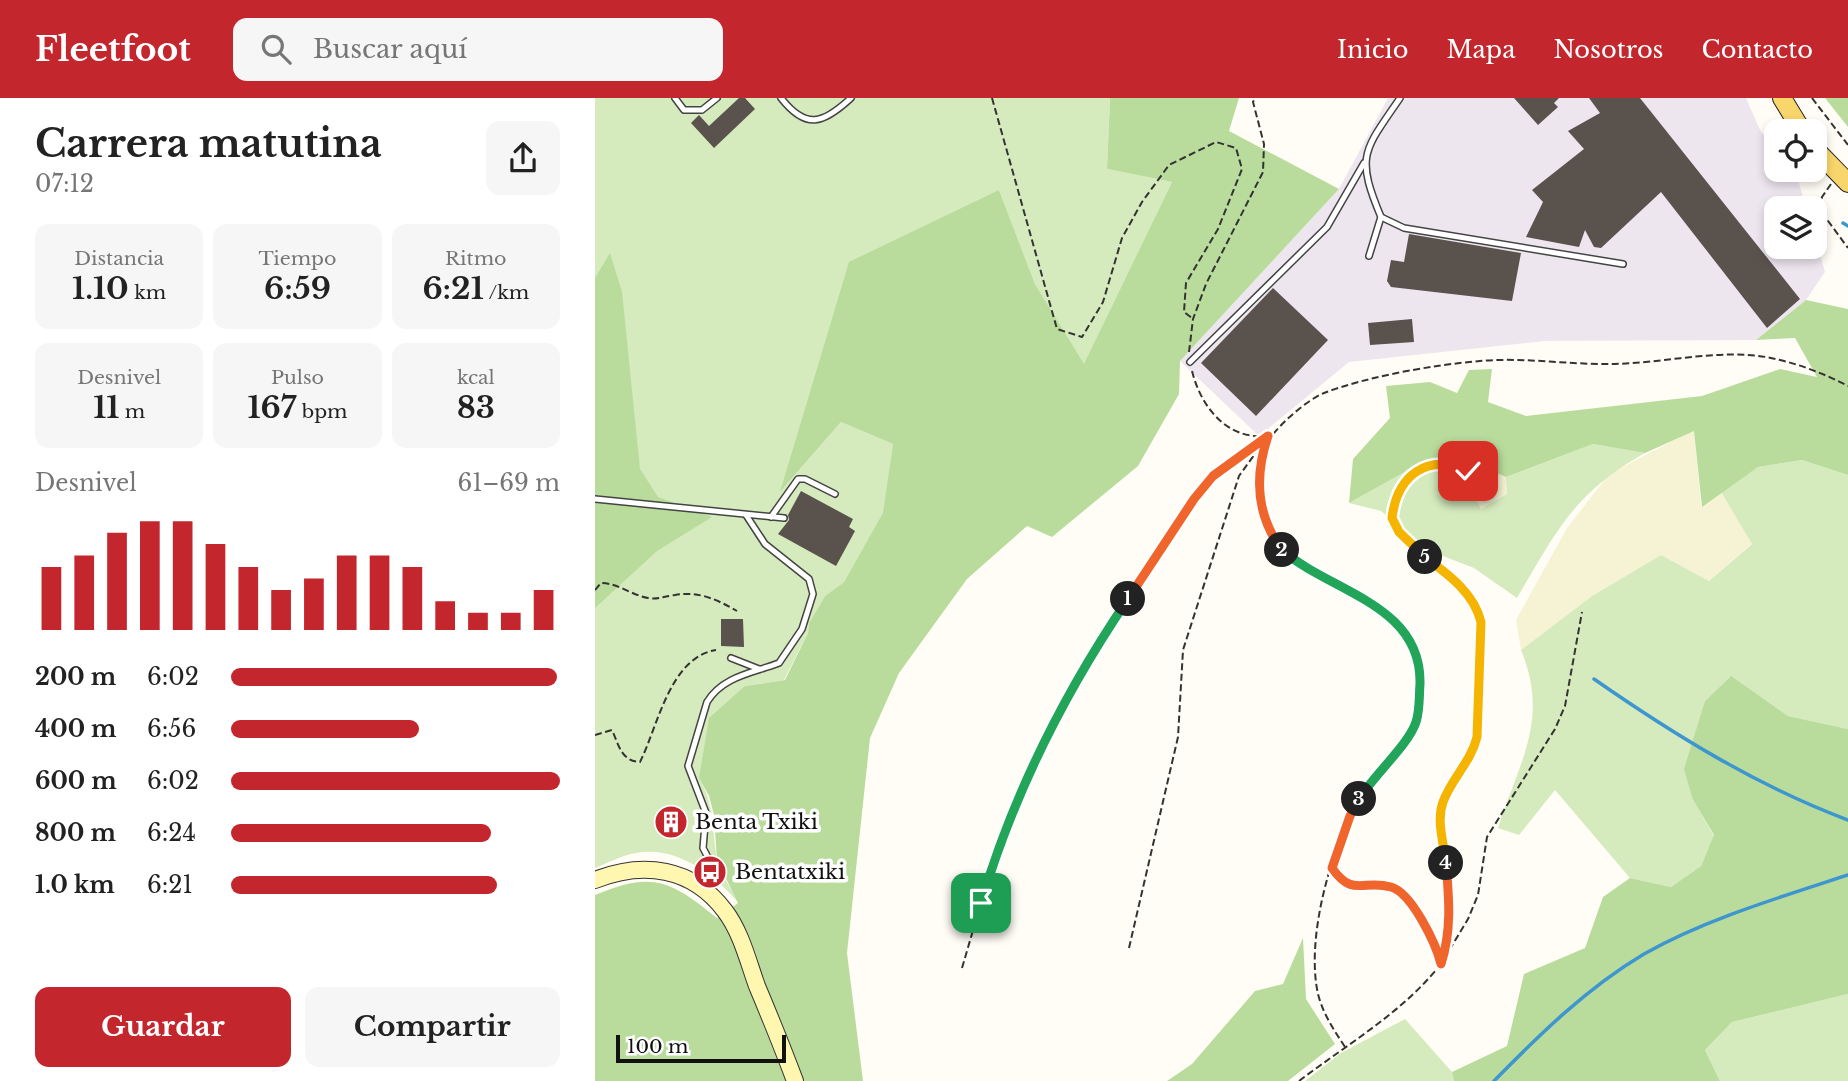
<!DOCTYPE html>
<html lang="es">
<head>
<meta charset="utf-8">
<style>
	:root { --surface:#fff; --page:#f6f6f6; --text:#222; --muted:#767676; --accent:#c4262e }
	body { margin:0; font-family:"Libre Baskerville",serif; background:var(--page); color:var(--text); height:100vh; display:flex; flex-direction:column; font-size:26px; white-space:nowrap }
	* { box-sizing:border-box; margin:0 }
	p { font-size:23px; color:var(--muted) }
	.icon { flex:none; width:38px; height:38px; fill:none; stroke:currentColor; stroke-width:2; stroke-linecap:round; stroke-linejoin:round }
	.map { position:relative; flex:1; overflow:hidden }
	.sheet { display:flex; flex-direction:column; background:var(--surface); width:595px }
	.sheet>* { flex:none }
	.tools { position:absolute; left:1169px; top:21px; display:grid; gap:14px }
	.tools a { display:grid; place-items:center; width:63px; height:63px; border-radius:14px; background:var(--surface); box-shadow:0 4px 10px #0003; font-size:35px }
	.scale { position:absolute; left:21px; bottom:18px; width:170px; box-sizing:border-box; padding-left:7px; border:4px solid #111; border-top:0; font-size:19px; line-height:24px; white-space:nowrap; color:#111; -webkit-text-stroke:5px #fff; paint-order:stroke }
	.pin { position:absolute; display:grid; place-items:center; width:60px; height:60px; color:#fff; margin:-30px; border-radius:14px; box-shadow:0 4px 10px #0006 }
	.km { position:absolute; width:35px; height:35px; margin:-18px; border-radius:50%; background:#222; color:#fff; font-size:19px; line-height:35px; text-align:center }
	.round { display:grid; place-items:center; flex:none; width:74px; height:74px; border-radius:14px; background:var(--page) }
	.overview { display:flex; align-items:center; justify-content:space-between; height:119px; padding:0 35px }
	h1 { font-size:38px; font-weight:800; line-height:52px }
	.metrics { display:grid; grid-template-columns:repeat(3,1fr); gap:10px; height:119px; padding:7px 35px }
	.metrics div { display:grid; align-content:center; border-radius:14px; background:var(--page); text-align:center }
	.metrics b { font-size:30px; font-weight:800 }
	.metrics small { font-size:19px; font-weight:400 }
	.metrics p { font-size:19px }
	.chart { height:196px; padding:14px 35px }
	.chart p { display:flex; justify-content:space-between }
	.chart svg { width:100%; height:126px; margin-top:7px; stroke:var(--accent); stroke-width:6 }
	.action { display:flex; gap:14px; margin-top:auto; padding:14px 35px }
	.action a { flex:1; height:80px; border-radius:14px; background:var(--accent); color:#fff; font-size:28px; font-weight:800; line-height:80px; text-align:center }
	.action a+a { background:var(--page); color:var(--text) }
	ul { padding:0 35px; list-style:none; font-size:23px }
	li { display:grid; grid-template-columns:112px 84px 1fr; align-items:center; height:52px }
	li i { height:18px; border-radius:9px; background:var(--accent) }
	header { display:flex; align-items:center; gap:42px; box-sizing:border-box; height:98px; padding:0 35px; background:var(--accent); color:#fff }
	header strong { font-size:33px }
	nav { display:flex; gap:38px; margin-inline-start:auto; font-size:24px }
	.search { width:490px; height:63px; background:var(--page); display:flex; align-items:center; gap:18px; box-sizing:border-box; padding:0 24px; border-radius:14px; color:var(--muted); font-size:26px }
	main { display:flex; flex:1; min-height:0 }
	.map>svg:first-child { display:block }
	.industrial { fill:#eee6ef }
	.farmland { fill:#f6f3d4 }
	.green { fill:#d5ebbd }
	.forest { fill:#b9dc9c }
	.lines { fill:none; stroke-linecap:round; stroke-linejoin:round }
	.stream { stroke:#3f96cf; stroke-width:3.5 }
	.building { fill:#5a524d }
	.lane-casing { stroke:#444; stroke-width:8 }
	.secondary-casing { stroke:#333; stroke-width:18 }
	.primary-casing { stroke:#222; stroke-width:20 }
	.path { stroke:#333; stroke-width:2; stroke-dasharray:7 3.5; stroke-linecap:butt }
	.lane { stroke:#fff; stroke-width:5 }
	.secondary { stroke:#fff6b0; stroke-width:16 }
	.primary { stroke:#f9d66b; stroke-width:18 }
	.split-1-casing { stroke:#fff; stroke-width:14 }
	.split-2-casing { stroke:#fff; stroke-width:14 }
	.split-3-casing { stroke:#fff; stroke-width:14 }
	.split-4-casing { stroke:#fff; stroke-width:14 }
	.split-5-casing { stroke:#fff; stroke-width:14 }
	.split-6-casing { stroke:#fff; stroke-width:14 }
	.split-1 { stroke:#22a559; stroke-width:9 }
	.split-2 { stroke:#f0652b; stroke-width:9 }
	.split-3 { stroke:#22a559; stroke-width:9 }
	.split-4 { stroke:#f0652b; stroke-width:9 }
	.split-5 { stroke:#f5b400; stroke-width:9 }
	.split-6 { stroke:#f5b400; stroke-width:9 }
	.labels { text-anchor:middle; stroke-width:7; stroke-linejoin:round; paint-order:stroke }
	.poi-label { font-size:21px; fill:#111; stroke:#fff; text-anchor:start }
</style>
</head>
<body>
<header>
<strong>Fleetfoot</strong>
<div class="search"><svg class="icon" aria-label="search" viewBox="0 0 24 24"><circle cx="10" cy="10" r="6"/><path d="M15 15l6 6"/></svg>Buscar aquí</div>
<nav><a>Inicio</a><a>Mapa</a><a>Nosotros</a><a>Contacto</a></nav>
</header>
<main>
<section class="sheet">
<div class="overview"><div><h1>Carrera matutina</h1><p>07:12</p></div><a class="round"><svg class="icon" aria-label="share" viewBox="0 0 24 24"><path d="M12 15V3M7 8l5-5 5 5M5 13v7h14v-7"/></svg></a></div>
<div class="metrics">
<div><p>Distancia</p><b>1.10<small> km</small></b></div>
<div><p>Tiempo</p><b>6:59</b></div>
<div><p>Ritmo</p><b>6:21<small> /km</small></b></div>
</div>
<div class="metrics">
<div><p>Desnivel</p><b>11<small> m</small></b></div>
<div><p>Pulso</p><b>167<small> bpm</small></b></div>
<div><p>kcal</p><b>83</b></div>
</div>
<div class="chart"><p><span>Desnivel</span>61–69 m</p>
<svg viewBox="0 0 160 44" preserveAspectRatio="none"><path d="M5 44V22M15 44V18M25 44V10M35 44V6M45 44V6M55 44V14M65 44V22M75 44V30M85 44V26M95 44V18M105 44V18M115 44V22M125 44V34M135 44V38M145 44V38M155 44V30"/></svg>
</div>
<ul>
<li><b>200 m</b>6:02<i style="width:99%"></i></li>
<li><b>400 m</b>6:56<i style="width:57%"></i></li>
<li><b>600 m</b>6:02<i style="width:100%"></i></li>
<li><b>800 m</b>6:24<i style="width:79%"></i></li>
<li><b>1.0 km</b>6:21<i style="width:81%"></i></li>
</ul>
<div class="action"><a>Guardar</a><a>Compartir</a></div>
</section>
<div class="map">
<svg width="1253" height="983" viewBox="0 0 1253 983">
	<rect width="100%" height="100%" fill="#fffdf5"/>
	<path class="industrial" d="M793,0h358l14,32 16,22v18h13l10,13 7,25h-30v39h39v-10l10,35 -19,28 -50,40 -211,1 -196,21 -90,74 -79,-75 159,-172z"/>
	<g class="farmland">
		<path d="M1099,332l7,76 20,-14 31,51 -43,38 -48,-26 -69,41 -71,54 -5,-30 51,-92 42,-54z"/>
		<path d="M859,357l52,22 1,17 -26,16z"/>
	</g>
	<g class="green">
		<path d="M0,0h515l-3,71 65,13 -88,183 -49,-81 -36,-94 -217,300 59,-68 52,22 -9,69 -40,69 -19,14 -16,27 -1,10 -24,47 -39,6 -46,92c17,30 12,48 18,80 2,15 15,31 22,45 -25,-28 -62,-58 -103,-50 -14,2 -28,10 -41,15z"/>
		<path d="M998,346l52,9c-71,40 -88,77 -128,145l-43,-30 -44,-17 -49,-40 -32,-8 72,-40 33,-8 27,54 26,-15 -1,-17z"/>
		<path d="M1207,362l46,15v254l-60,-13 -58,-39 -25,24 -12,99 21,36 -13,30 -30,21 -41,-9 -75,-88 -36,45 -21,-7c21,-66 52,-108 23,-178l71,-54 69,-41 48,26 43,-37 -31,-52 37,-25z"/>
		<path d="M1253,896v87h-128l-15,-31 27,-28z"/>
		<path d="M810,921l47,53 2,9h-149l36,-28z"/>
	</g>
	<g class="forest">
		<path d="M515,0h129l-10,33 110,58 -159,172 -1,33 -41,72 -86,71 -25,-11 -60,53 -68,94 -29,65 -23,215 16,128h-268v-186c57,-24 75,-15 122,23l21,-15 -21,-43 -3,-45 -5,-19 -10,-18 10,-60 36,-32 40,-6 23,-47 1,-10 16,-27 19,-14 39,-69 10,-69 -52,-22 -61,70 69,-230 150,-72 36,94 49,80 88,-182 -65,-13z"/>
		<path d="M1230,0h23v29z"/>
		<path d="M15,155l12,39 18,177 18,28 54,20 -55,34 -62,57v-330z"/>
		<path d="M1211,202l42,9v166l-46,-15 -44,7 -56,40 -8,-76 -49,22 -52,-9 -87,33 -52,-22 -33,8 -72,40 4,-44 37,-41 -4,-32 44,-4 27,11 12,-23 23,-1 -4,33 38,14 176,-20 78,-27 37,8 -22,-39 -39,2z"/>
		<path d="M1136,578l57,40 60,13v265l-116,28 -27,28 15,31h-266l-2,-9 55,-26 17,-72 61,-26 18,-51 27,-19 41,9 30,-21 13,-31 -21,-35 -9,-31 21,-68z"/>
		<path d="M708,840l3,61 29,45 -47,37h-121l25,-17 63,-73 28,-7z"/>
	</g>
	<g class="lines">
		<g class="stream">
			<path d="M1248,125l5,3"/>
			<path d="M999,581c79,55 163,107 254,141"/>
			<path d="M899,983c46,-47 93,-93 150,-127 62,-35 137,-57 204,-79"/>
		</g>
	</g>
	<g class="building">
		<path d="M144,0h6l10,11 -41,39 -23,-25 8,-8 10,11z"/>
		<path d="M919,0h45l-5,5 4,4 -20,18z"/>
		<path d="M994,0h51l160,201 -33,29 -106,-136 -60,56 -7,-1 -9,-17 -6,17 -53,-10 17,-35 -11,-12 52,-41 -16,-18 32,-18z"/>
		<path d="M814,136l112,19 -9,48 -121,-14 -4,-6 4,-21 13,2z"/>
		<path d="M678,190l55,52 -72,76 -55,-53z"/>
		<path d="M817,221l2,23 -44,3 -2,-22z"/>
		<path d="M206,393l52,28 -4,8 6,4 -19,35 -58,-32 11,-14 -1,-5z"/>
		<path d="M126,521h22l1,28 -23,-1z"/>
		<path d="M87,712l3,21 -25,4 -3,-21z"/>
	</g>
	<g class="lines">
		<defs>
			<g id="lane">
				<path d="M80,0l9,12h18l15,-12"/>
				<path d="M186,0c25,32 42,26 70,0"/>
				<path d="M786,119l23,11 219,36"/>
				<path d="M774,158l12,-39c-26,-62 -17,-66 19,-119"/>
				<path d="M595,264l137,-135 37,-64"/>
				<path d="M0,401l189,19"/>
				<path d="M176,419l27,-38h7l30,15"/>
				<path d="M136,560l28,11"/>
				<path d="M119,771l-11,-21 3,-35 -18,-47 19,-64c16,-26 46,-29 72,-39l23,-34 11,-35 -4,-15 -44,-35 -19,-29"/>
			</g>
			<path id="secondary" d="M0,782c48,-19 97,-13 130,31 16,21 23,50 32,75 13,31 26,63 38,95"/>
			<g id="primary">
				<path d="M1187,0l20,33"/>
				<path d="M1220,51l33,34"/>
			</g>
		</defs>
		<use href="#lane" class="lane-casing"/>
		<use href="#secondary" class="secondary-casing"/>
		<use href="#primary" class="primary-casing"/>
		<g class="path">
			<path d="M397,0l65,231 25,8 21,-35 19,-64 20,-36 27,-37 47,-23 20,6 6,21 -24,60 -32,54 -2,29 8,6"/>
			<path d="M1217,0l36,47"/>
			<path d="M1236,86l-9,13 -2,13 28,38"/>
			<path d="M594,254l4,-33 13,-35 57,-112 1,-28 -11,-42 2,-4"/>
			<path d="M597,273c9,36 35,69 75,65"/>
			<path d="M0,492l6,-7c17,0 30,12 47,15 10,2 17,-2 27,-3 24,-4 41,4 62,16"/>
			<path d="M0,637l17,-5c7,15 9,31 28,32 18,-36 30,-105 76,-112"/>
			<path d="M738,772c20,28 33,9 58,17 21,6 44,56 50,76"/>
			<path d="M534,850l49,-211 5,-87 56,-174 26,-36"/>
			<path d="M849,861l24,-40 10,-24 9,-58 68,-108 10,-23 17,-94"/>
			<path d="M846,866c15,-48 6,-98 -1,-147 6,-30 29,-51 37,-80l4,-115c-12,-47 -67,-63 -89,-104 1,-12 4,-28 12,-37 21,-23 56,-22 73,3"/>
			<path d="M367,870l38,-130 83,-173 111,-166 19,-23 54,-39"/>
			<path d="M750,949c-11,-17 -22,-33 -27,-53 -13,-58 15,-155 47,-204 17,-28 50,-49 54,-82 18,-155 -199,-98 -156,-257 5,-18 43,-51 61,-58 45,-17 109,-28 156,-32 44,-4 90,4 134,3 50,-1 102,-15 152,-7 28,5 57,16 82,29"/>
			<path d="M704,983c50,-38 103,-68 142,-117"/>
		</g>
		<use href="#lane" class="lane"/>
		<use href="#secondary" class="secondary"/>
		<use href="#primary" class="primary"/>
	</g>
	<g class="lines">
		<defs>
			<path id="split-1" d="M386,805c32,-108 84,-211 147,-304"/>
			<path id="split-2" d="M533,501l66,-100 19,-23 55,-40c-14,41 -12,79 14,114"/>
			<path id="split-3" d="M687,452c48,42 140,54 138,134 -1,12 0,26 -4,38 -7,22 -42,53 -57,77"/>
			<path id="split-4" d="M764,701l-9,17 -18,52c21,30 31,11 59,19 21,6 45,57 50,77 11,-35 8,-65 5,-101"/>
			<path id="split-5" d="M830,459c24,18 49,36 56,65l-4,115c-6,25 -26,42 -34,65 -7,19 1,42 3,61"/>
			<path id="split-6" d="M830,459l-26,-25 -7,-14c5,-42 35,-66 76,-47"/>
		</defs>
		<use href="#split-1" class="split-1-casing"/>
		<use href="#split-2" class="split-2-casing"/>
		<use href="#split-3" class="split-3-casing"/>
		<use href="#split-4" class="split-4-casing"/>
		<use href="#split-5" class="split-5-casing"/>
		<use href="#split-6" class="split-6-casing"/>
		<use href="#split-1" class="split-1"/>
		<use href="#split-2" class="split-2"/>
		<use href="#split-3" class="split-3"/>
		<use href="#split-4" class="split-4"/>
		<use href="#split-5" class="split-5"/>
		<use href="#split-6" class="split-6"/>
	</g>
	<defs>
		<symbol id="building-disc" viewBox="-11 -11 22 22"><circle r="9.5" fill="#c4262e" stroke="#fff"/><path d="M-4-6H4V6H1V3H-1V6H-4ZM-2.5-4.3h1.7v1.8h-1.7ZM.8-4.3h1.7v1.8H.8ZM-2.5-1h1.7V.8h-1.7ZM.8-1h1.7V.8H.8Z" fill="#fff"/></symbol>
		<symbol id="bus-disc" viewBox="-11 -11 22 22"><circle r="9.5" fill="#c4262e" stroke="#fff"/><path d="M-5-6H5V4H4V6H2V4H-2V6H-4V4H-5ZM-3.5-4V0h7V-4ZM-3.5 1.2v1.5H-2V1.2ZM2 1.2v1.5H3.5V1.2Z" fill="#fff"/></symbol>
	</defs>
	<g fill-rule="evenodd">
		<use href="#building-disc" x="57" y="705" width="38" height="38"/>
		<use href="#bus-disc" x="96" y="755" width="38" height="38"/>
	</g>
	<g class="labels">
		<g class="poi-label">
			<text x="100" y="731">Benta Txiki</text>
			<text x="140" y="781">Bentatxiki</text>
		</g>
	</g>
</svg>
<div class="tools">
<a><svg class="icon" aria-label="locate" viewBox="0 0 24 24"><circle cx="12" cy="12" r="6"/><path d="M12 2v4M12 18v4M2 12h4M18 12h4"/></svg></a>
<a><svg class="icon" aria-label="layers" viewBox="0 0 24 24"><path d="M12 4l9 5-9 5-9-5zM3 14l9 5 9-5"/></svg></a>
</div>
<div class="scale">100 m</div>
<div class="pin" style="left:386px;top:805px;background:#1e9e55"><svg class="icon" aria-label="arrive" viewBox="0 0 24 24"><path d="M6 21V4h12l-3 4 3 4H6"/></svg></div>
<div class="pin" style="left:873px;top:373px;background:#d93025"><svg class="icon" aria-label="check" viewBox="0 0 24 24"><path d="M5 12l5 5 9-10"/></svg></div>
<b class="km" style="left:533px;top:501px">1</b>
<b class="km" style="left:687px;top:452px">2</b>
<b class="km" style="left:764px;top:701px">3</b>
<b class="km" style="left:851px;top:765px">4</b>
<b class="km" style="left:830px;top:459px">5</b>
</div>
</main>
</body>
</html>
